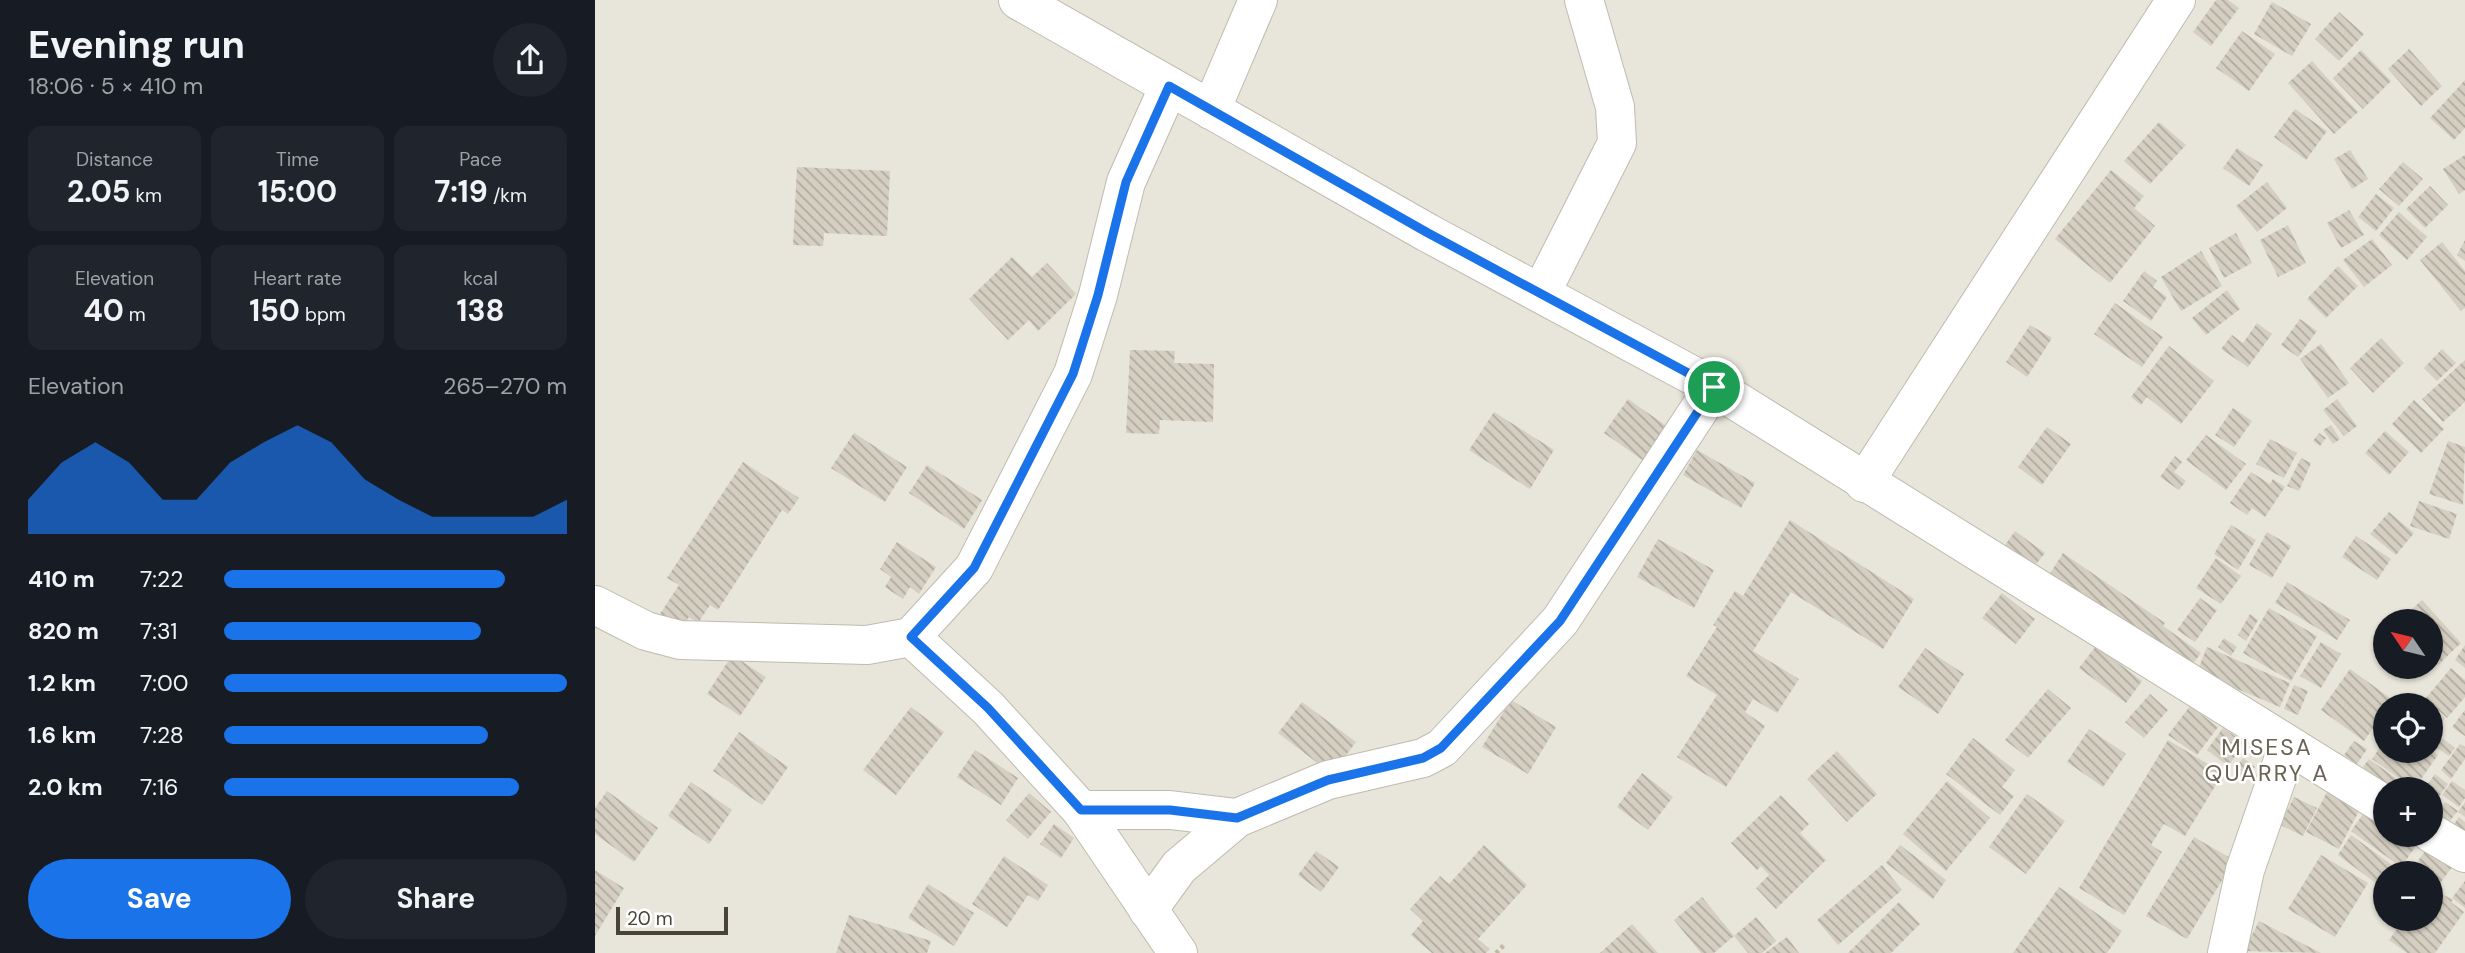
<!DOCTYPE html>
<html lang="en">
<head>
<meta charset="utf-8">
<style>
	:root { --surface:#171b24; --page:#20242c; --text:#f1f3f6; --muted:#9ea1a6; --accent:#1a73e8 }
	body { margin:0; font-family:"DM Sans",sans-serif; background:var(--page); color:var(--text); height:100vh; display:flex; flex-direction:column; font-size:26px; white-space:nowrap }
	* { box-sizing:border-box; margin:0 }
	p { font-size:23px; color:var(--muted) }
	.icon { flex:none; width:38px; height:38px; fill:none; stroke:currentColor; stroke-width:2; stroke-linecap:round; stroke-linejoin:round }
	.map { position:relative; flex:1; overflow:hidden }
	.drawer { display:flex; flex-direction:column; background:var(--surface); width:595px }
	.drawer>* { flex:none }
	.needle { width:46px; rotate:305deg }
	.controls { position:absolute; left:1778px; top:609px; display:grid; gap:14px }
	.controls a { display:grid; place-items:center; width:70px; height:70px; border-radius:50%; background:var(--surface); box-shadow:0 2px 5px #0004; font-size:35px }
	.scale { position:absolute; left:21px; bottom:18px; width:112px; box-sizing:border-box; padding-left:7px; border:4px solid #48443a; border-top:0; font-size:19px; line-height:24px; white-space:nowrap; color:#48443a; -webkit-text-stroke:5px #fff; paint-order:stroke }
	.pin { position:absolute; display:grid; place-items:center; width:60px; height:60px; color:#fff; margin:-30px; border:4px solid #fff; border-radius:50%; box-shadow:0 2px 7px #0007 }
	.round { display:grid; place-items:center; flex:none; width:74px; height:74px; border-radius:37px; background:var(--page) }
	.summary { display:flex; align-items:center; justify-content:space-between; height:119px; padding:0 28px }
	h1 { font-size:38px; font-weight:700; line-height:52px }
	.figures { display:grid; grid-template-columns:repeat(3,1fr); gap:10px; height:119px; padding:7px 28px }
	.figures div { display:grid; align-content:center; border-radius:14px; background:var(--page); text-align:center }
	.figures b { font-size:30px; font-weight:700 }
	.figures small { font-size:19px; font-weight:400 }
	.figures p { font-size:19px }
	.chart { height:196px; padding:14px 28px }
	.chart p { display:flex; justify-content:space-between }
	.chart svg { width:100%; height:126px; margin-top:7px; fill:var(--accent); opacity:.7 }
	.button { display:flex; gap:14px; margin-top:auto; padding:14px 28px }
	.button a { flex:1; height:80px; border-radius:42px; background:var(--accent); color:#fff; font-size:28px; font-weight:700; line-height:80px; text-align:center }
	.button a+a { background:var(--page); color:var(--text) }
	ul { padding:0 28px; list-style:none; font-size:23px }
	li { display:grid; grid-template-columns:112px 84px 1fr; align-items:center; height:52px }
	li i { height:18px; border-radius:9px; background:var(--accent) }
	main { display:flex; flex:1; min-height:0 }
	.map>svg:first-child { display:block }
	.residential { fill:#e8e5da; fill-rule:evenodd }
	.building { fill:url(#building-back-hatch) }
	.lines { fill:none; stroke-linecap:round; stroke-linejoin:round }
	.minor-casing { stroke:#bfbbaf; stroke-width:40 }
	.path { stroke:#c0b8a1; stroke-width:4.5; stroke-dasharray:3.5 3.5; stroke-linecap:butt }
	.minor { stroke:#fff; stroke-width:38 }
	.route-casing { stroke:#fff; stroke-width:14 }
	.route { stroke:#1a73e8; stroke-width:9 }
	.labels { text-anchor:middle; stroke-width:5; stroke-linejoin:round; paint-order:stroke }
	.quarter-label { font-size:23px; letter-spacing:2px; fill:#6a6252; stroke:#fff }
</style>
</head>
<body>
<main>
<section class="drawer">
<div class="summary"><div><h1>Evening run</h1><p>18:06 · 5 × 410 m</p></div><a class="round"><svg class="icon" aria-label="share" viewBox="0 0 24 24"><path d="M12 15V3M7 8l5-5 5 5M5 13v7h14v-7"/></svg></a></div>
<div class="figures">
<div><p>Distance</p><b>2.05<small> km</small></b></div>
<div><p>Time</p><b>15:00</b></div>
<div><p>Pace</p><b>7:19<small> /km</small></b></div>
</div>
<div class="figures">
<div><p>Elevation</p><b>40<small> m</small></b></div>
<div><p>Heart rate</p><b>150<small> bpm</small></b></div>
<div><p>kcal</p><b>138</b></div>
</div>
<div class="chart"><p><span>Elevation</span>265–270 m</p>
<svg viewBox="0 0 160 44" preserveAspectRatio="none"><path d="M0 44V32L10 19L20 12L30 19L40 32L50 32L60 19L70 12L80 6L90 12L100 25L110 32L120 38L130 38L140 38L150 38L160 32V44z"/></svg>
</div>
<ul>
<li><b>410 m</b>7:22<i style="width:82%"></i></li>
<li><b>820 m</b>7:31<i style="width:75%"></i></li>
<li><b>1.2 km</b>7:00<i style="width:100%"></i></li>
<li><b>1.6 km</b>7:28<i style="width:77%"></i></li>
<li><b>2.0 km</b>7:16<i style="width:86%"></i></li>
</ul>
<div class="button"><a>Save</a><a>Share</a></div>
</section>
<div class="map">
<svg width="1870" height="953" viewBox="0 0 1870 953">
	<defs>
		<pattern id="building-back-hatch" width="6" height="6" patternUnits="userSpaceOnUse" patternTransform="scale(1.75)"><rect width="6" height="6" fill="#d5cfc2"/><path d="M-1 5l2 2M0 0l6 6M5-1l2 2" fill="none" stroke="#afaa9f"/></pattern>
	</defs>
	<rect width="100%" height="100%" fill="#f4f3ec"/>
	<path class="residential" d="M0,0h1870v953h-1870zM1790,621h46v46h-46zM1790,705h46v46h-46zM1790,789h46v46h-46zM1790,873h46v46h-46z"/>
	<g class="building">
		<path d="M1621,0h12l11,8 -28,38 -18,-14z"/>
		<path d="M1677,2l39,22 -19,32 -38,-22z"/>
		<path d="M1744,12l25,22 -25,27 -24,-22z"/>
		<path d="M1647,31l33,23 -26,37 -33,-23z"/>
		<path d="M1814,49l33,37 -21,20 -33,-37z"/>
		<path d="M1766,50l30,31 -28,28 -30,-31z"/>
		<path d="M1717,61l46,51 -24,22 -46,-51z"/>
		<path d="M1870,80v48l-11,12 -24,-22z"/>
		<path d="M1700,109l32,22 -21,29 -32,-23z"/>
		<path d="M1564,122l27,23 -36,39 -26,-23z"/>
		<path d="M1642,148l26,17 -14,21 -26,-18z"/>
		<path d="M1755,150l18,29 -16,10 -18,-30z"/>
		<path d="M1870,155v35l-6,4 -16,-25z"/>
		<path d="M1808,162l20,17 -24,27 -20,-17z"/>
		<path d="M202,167l93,4 -3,65 -63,-3 -1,13 -30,-1z"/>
		<path d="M1516,170l33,26 -10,12 21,18 -45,57 -55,-44z"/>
		<path d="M1672,182l20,26 -30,24 -21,-26z"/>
		<path d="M1835,186l18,19 -23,23 -19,-19z"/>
		<path d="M1781,194l18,14 -18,23 -18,-14z"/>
		<path d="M1754,210l15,25 -23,13 -14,-25z"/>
		<path d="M1804,212l28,25 -20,23 -28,-25z"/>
		<path d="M1693,225l18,38 -28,14 -18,-37z"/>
		<path d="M1641,233l16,30 -28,15 -15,-30z"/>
		<path d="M1777,239l20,26 -28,22 -21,-27z"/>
		<path d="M1870,240v21l-8,-6z"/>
		<path d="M1847,242l23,29v37l-4,3 -41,-51z"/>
		<path d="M1606,251l21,35 -41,25 -20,-34z"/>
		<path d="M417,257l20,20 15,-14 29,31 -38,37 -9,-11 -21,20 -39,-41z"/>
		<path d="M1743,266l20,20 -32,32 -19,-19z"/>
		<path d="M1549,271l13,10 -4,6 14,10 -16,24 -28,-20z"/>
		<path d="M1632,290l13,19 -34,26 -14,-17z"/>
		<path d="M1520,303l48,34 -21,30 -48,-33z"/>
		<path d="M1705,319l17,12 -19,26 -17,-12z"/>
		<path d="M1662,323l15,11 -24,33 -27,-18 11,-14 11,8z"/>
		<path d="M1435,325l22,13 -25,39 -21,-15z"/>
		<path d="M1786,338l23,25 -31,30 -23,-25z"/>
		<path d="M1726,344l28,39 -21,15 -28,-39z"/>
		<path d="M1574,346l45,35 -33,43 -34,-27 -6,8 -10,-8z"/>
		<path d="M1847,349l14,14 -19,18 -13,-13z"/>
		<path d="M535,350l45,1 -1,12 40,1 -1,58 -53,-2 -1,14 -33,-1z"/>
		<path d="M1870,360v42l-22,20 -21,-23z"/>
		<path d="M1033,399l50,35 -24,34 -50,-35z"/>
		<path d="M1742,399l20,27 -13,10 -21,-26z"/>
		<path d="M1819,400l30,29 -23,24 -29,-29z"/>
		<path d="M1638,408l19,13 -18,26 -19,-12z"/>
		<path d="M899,412l60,38 -24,39 -61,-39z"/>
		<path d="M1736,425l9,14 -7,5 -10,-14z"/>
		<path d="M1452,427l24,17 -29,41 -24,-18z"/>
		<path d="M1790,431l24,21 -20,23 -24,-22z"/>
		<path d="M259,433l53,34 -22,35 -54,-34z"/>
		<path d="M1724,433l7,5 -6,8 -7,-5z"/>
		<path d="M1611,435l40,29 -20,26 -40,-30z"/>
		<path d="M1675,439l27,14 -13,25 -28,-14z"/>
		<path d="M1853,441l17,6 -2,58 -34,-11z"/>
		<path d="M1102,450l58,33 -14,25 -58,-33z"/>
		<path d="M1580,456l7,6 -8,10 12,9 -7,9 -19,-13z"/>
		<path d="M1706,458l10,5 -12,28 -12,-5z"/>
		<path d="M148,462l56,36 -11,16 -6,-4 -64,100 -8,-5 -12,18 -9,-6 -7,10 -22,-13 19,-29 -12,-7z"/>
		<path d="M332,465l55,35 -18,29 -55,-36z"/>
		<path d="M1656,472l19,12 3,-5 12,8 -20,30 -13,-9 -5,7 -17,-12z"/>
		<path d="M1824,501l38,13 -8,25 -39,-13z"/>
		<path d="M1794,512l25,21 -18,22 -26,-21z"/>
		<path d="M1195,520l124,79 -31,50 -92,-57 -38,59 46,28 -22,34 -24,-14 -8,13 20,14 -39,61 -49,-30 40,-62 -31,-19 31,-49 -4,-2 22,-34 8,5z"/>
		<path d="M1636,525l25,15 -18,30 -24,-16z"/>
		<path d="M1420,531l30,22 -15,19 -30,-20z"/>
		<path d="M1672,532l24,14 -19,32 -23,-13z"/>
		<path d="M1761,536l35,23 -14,21 -35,-23z"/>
		<path d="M1063,539l56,31 -20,38 -57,-31z"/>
		<path d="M302,542l39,25 -17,27 -9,-7 -7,12 -18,-12 6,-10 -11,-8z"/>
		<path d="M1468,553l102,70 -2,3 38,27 -11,15 -141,-93z"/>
		<path d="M1621,558l25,18 -20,28 -25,-16z"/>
		<path d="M1692,582l63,38 -13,20 -62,-37z"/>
		<path d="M1407,593l33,26 -19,25 -34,-26z"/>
		<path d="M1605,598l17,12 -22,32 -18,-12z"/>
		<path d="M1827,600l39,43 -23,22 -7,-8v-36h-32z"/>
		<path d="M1674,608l48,28 -26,45 -48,-28z"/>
		<path d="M1655,614l8,6 -12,21 -8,-6z"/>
		<path d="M1629,638l13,9 -6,9 -13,-9z"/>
		<path d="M1726,642l20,12 -20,34 -21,-12z"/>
		<path d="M1870,645v23l-10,-8z"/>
		<path d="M1501,646l46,35 -16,22 -47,-35z"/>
		<path d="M1612,647l83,36 -10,24 -83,-35z"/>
		<path d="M1330,648l39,26 -26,40 -40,-27z"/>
		<path d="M1787,651l3,3v10l-8,-6z"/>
		<path d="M137,655l34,22 -26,39 -33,-22z"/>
		<path d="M1856,668l14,12v17l-18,21 -22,-19z"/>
		<path d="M1755,669l43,31 -8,5v6l-21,30 -43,-31z"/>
		<path d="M1699,685l14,6 -10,24 -14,-6z"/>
		<path d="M1453,689l23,19 -43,50 -23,-18z"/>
		<path d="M1555,694l18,16 -24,28 -19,-16z"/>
		<path d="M916,700l45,27 -28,47 -46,-27z"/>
		<path d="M707,702l54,40 -24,32 -54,-41z"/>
		<path d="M1595,706l28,21 -21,28 -29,-20z"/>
		<path d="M1836,706l14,12 -14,18z"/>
		<path d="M316,707l33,25 -48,63 -33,-25z"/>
		<path d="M1870,710v26l-13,-9z"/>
		<path d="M1628,728l22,15 -17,23 -21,-16z"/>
		<path d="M1494,729l37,25 -23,33 -36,-25z"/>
		<path d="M144,732l49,35 -26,38 -49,-34z"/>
		<path d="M1842,734l18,14 -6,8 -18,-12z"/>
		<path d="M1378,738l42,32 -13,17 12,9 -14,19 -54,-41z"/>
		<path d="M1573,740l55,33 -38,63 -21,-12 -13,21 11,7 -38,63 -45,-27z"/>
		<path d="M1790,740v11l46,-1 7,5 -24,34 -42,-30z"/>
		<path d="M1759,741l13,8 -10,15 -13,-9z"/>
		<path d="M1865,744l5,3v12l-14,20 -10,-9z"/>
		<path d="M380,750l43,28 -17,27 -44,-28z"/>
		<path d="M1242,751l40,43 -30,28 -40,-43z"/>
		<path d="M1648,758l12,9 -10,13 -12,-8z"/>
		<path d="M1774,759l42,30h-25l-26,-18z"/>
		<path d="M1047,773l31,24 -25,33 -31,-23z"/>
		<path d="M1840,774l13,10 -17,24v-19h-7z"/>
		<path d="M1352,781l43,37 -44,53 -43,-37z"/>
		<path d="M1857,781l13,9v8l-6,9 -17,-12z"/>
		<path d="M96,782l41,28 -23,34 -41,-28z"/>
		<path d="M12,791l51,37 -24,34 -39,-28v-26z"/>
		<path d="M1732,792l33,17 -21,40 -33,-17z"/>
		<path d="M434,793l22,19 -23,27 -22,-19z"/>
		<path d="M1432,794l38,27 -39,53 -37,-27z"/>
		<path d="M1186,795l28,29 -9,9 26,27 -50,49 -20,-21 13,-13 -8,-9 -4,4 -26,-27z"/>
		<path d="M1699,797l23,11 -14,28 -23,-11z"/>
		<path d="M1850,802l13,9 -11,13 -11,-8z"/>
		<path d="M1870,802v15l-7,-5z"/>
		<path d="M1776,803l14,10v22h30l6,4 -20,28 -50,-36z"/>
		<path d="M1864,817l6,5v15l-13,-10z"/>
		<path d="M459,824l20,14 -13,20 -21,-14z"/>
		<path d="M1756,835l52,38h-18v17l-47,-35z"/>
		<path d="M1599,837l40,23 -47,79 -41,-23z"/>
		<path d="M1836,842l26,18 -18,25 -8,-6v-6h-8l-9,-6z"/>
		<path d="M889,845l43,40 -49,54 12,10 -4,4h-54l-21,-18 12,-14 -13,-12 30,-33 9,8z"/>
		<path d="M1305,845l46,35 -13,19 -47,-36z"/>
		<path d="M721,851l23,16 -18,25 -23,-17z"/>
		<path d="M1726,855l47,28 -33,54 -47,-28z"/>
		<path d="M409,856l44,29 -10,16 -10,-6 -21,32 -35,-23z"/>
		<path d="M1287,865l20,25 -64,55 -21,-25z"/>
		<path d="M0,870l29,18 -29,48z"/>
		<path d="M1870,881v27l-13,-10z"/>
		<path d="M333,884l46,29 -20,33 -46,-28z"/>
		<path d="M1464,887l63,44 -15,22h-94z"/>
		<path d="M1836,888l22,12 -2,2 13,10 -29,41h-28l-18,-13 15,-21h27z"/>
		<path d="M1107,897l32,39 -20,17h-13l-27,-33z"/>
		<path d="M1304,902l21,22 -29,29h-43z"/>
		<path d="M254,915l82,26 -4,12h-91z"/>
		<path d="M1161,917l20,24 -14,12h-14l-14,-17z"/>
		<path d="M1664,921l62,32 -77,-2z"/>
		<path d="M1037,924l26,29h-58z"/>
		<path d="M1192,937l12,16h-34z"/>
	</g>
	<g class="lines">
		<defs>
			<g id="minor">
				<path d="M423,0l410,233 286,154 671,418"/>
				<path d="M616,110l47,-110"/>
				<path d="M946,293l76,-150 -2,-36 -31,-107"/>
				<path d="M1269,483l312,-483"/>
				<path d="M0,605l51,26 34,9 187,5 44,-8 63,-69 99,-194 25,-79 28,-113 43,-96"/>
				<path d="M316,637l77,71 93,102 97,143"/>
				<path d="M486,810h89l67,8 91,-38 95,-22 19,-10 118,-127 154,-234"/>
				<path d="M1836,833l34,20"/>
				<path d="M553,910l31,-43 58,-49"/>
				<path d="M1632,953l18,-83 43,-124"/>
			</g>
		</defs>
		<use href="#minor" class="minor-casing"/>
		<path class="path" d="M901,953l8,-8"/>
		<use href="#minor" class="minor"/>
	</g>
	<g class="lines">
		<defs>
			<path id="route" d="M574,86l259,147 286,154 -154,234 -119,127 -18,10 -95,22 -91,38 -67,-8h-89l-93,-102 -77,-71 63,-69 99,-194 25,-79 28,-113z"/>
		</defs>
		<use href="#route" class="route-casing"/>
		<use href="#route" class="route"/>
	</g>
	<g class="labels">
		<g class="quarter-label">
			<text x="1672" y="755">MISESA<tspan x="1672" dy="26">QUARRY A</tspan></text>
		</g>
	</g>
</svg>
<div class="controls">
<a><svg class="needle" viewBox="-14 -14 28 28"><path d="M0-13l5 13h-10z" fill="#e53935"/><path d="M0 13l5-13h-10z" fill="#9ea1a6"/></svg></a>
<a><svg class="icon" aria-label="locate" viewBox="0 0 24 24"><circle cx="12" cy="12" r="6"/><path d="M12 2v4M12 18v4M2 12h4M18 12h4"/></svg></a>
<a>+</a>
<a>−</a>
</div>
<div class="scale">20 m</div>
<div class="pin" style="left:1119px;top:387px;background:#1e9e55"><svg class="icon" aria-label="arrive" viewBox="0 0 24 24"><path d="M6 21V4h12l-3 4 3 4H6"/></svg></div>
</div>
</main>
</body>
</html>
